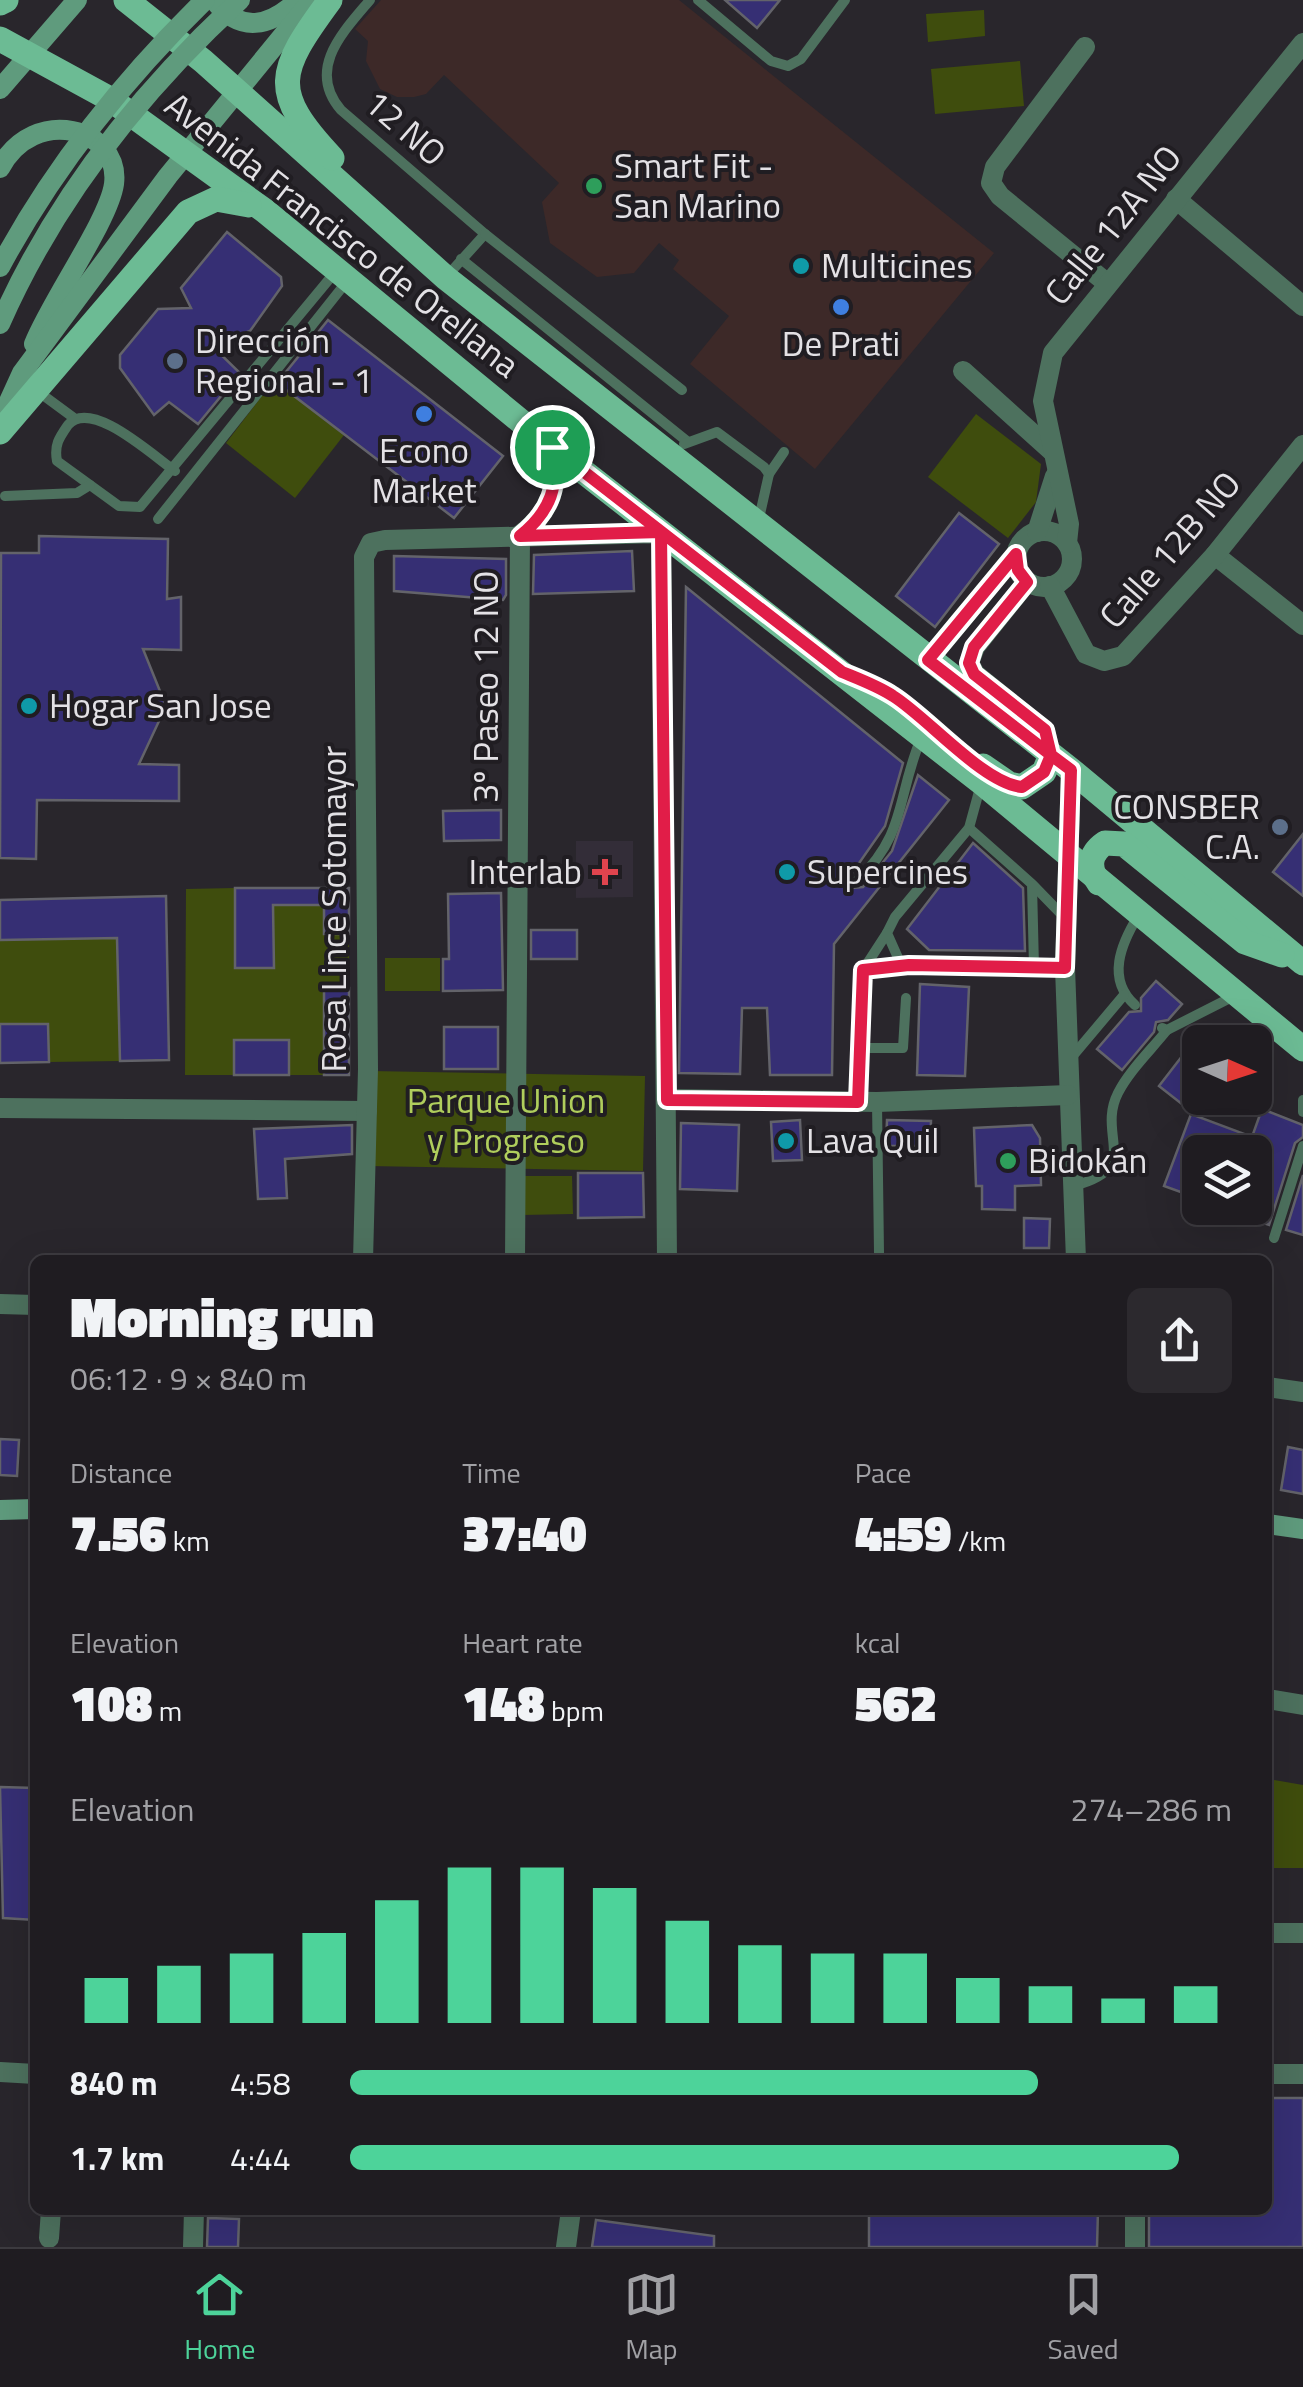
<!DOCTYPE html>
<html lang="en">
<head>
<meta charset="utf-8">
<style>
	:root { --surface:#1f1c21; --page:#2c292e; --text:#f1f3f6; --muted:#a1a1a5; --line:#3c3a3f; --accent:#4dd39a }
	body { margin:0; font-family:"Titillium Web",sans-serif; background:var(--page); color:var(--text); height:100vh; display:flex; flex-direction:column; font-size:38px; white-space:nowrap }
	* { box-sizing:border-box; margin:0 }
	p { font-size:32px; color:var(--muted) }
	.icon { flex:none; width:55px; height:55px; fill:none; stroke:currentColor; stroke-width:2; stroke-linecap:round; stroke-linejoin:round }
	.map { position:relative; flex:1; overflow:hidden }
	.side { position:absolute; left:30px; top:1255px; width:1242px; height:960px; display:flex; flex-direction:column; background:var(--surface); border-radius:15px; box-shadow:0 10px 40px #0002,0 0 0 2px var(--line) }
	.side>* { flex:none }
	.needle { width:65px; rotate:93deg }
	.fabs { position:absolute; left:1182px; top:1025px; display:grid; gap:20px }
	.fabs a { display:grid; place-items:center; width:90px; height:90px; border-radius:15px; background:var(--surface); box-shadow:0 10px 40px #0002,0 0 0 2px var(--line); font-size:50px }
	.pin { position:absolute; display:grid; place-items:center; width:85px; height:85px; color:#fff; margin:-42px; border:5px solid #fff; border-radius:50%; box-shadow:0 2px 10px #0007 }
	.round { display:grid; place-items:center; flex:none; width:105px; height:105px; border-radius:15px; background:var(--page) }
	.summary { display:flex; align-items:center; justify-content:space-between; height:170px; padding:0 40px }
	h1 { font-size:55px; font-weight:800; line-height:75px }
	.figures { display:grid; grid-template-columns:repeat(3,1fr); gap:15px; height:170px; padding:10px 40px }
	.figures div { display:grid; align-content:center }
	.figures b { font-size:50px; font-weight:800 }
	.figures small { font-size:28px; font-weight:400 }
	.figures p { font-size:28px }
	.chart { height:280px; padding:20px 40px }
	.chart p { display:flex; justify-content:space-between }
	.chart svg { width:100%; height:180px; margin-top:10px; stroke:var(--accent); stroke-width:6 }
	ul { padding:0 40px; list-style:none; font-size:32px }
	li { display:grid; grid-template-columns:160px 120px 1fr; align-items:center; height:75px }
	li i { height:25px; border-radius:12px; background:var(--accent) }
	.menu { display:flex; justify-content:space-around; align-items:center; height:140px; border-top:2px solid var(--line); background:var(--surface); font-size:28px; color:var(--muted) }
	.menu a { display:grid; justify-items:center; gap:5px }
	.menu .selected { color:var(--accent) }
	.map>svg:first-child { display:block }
	.commercial { fill:#3d2928 }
	.built { fill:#332d38 }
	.green { fill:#3f4d0d }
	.building { fill:#362f74; stroke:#63636a; stroke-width:2.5 }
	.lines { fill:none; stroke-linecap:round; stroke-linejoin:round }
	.lane { stroke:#4d715e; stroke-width:10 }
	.street { stroke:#4d715e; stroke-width:20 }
	.secondary { stroke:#5f9b7d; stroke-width:20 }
	.primary { stroke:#6cbb94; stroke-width:25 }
	.secondary-bridge { stroke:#5f9b7d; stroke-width:20 }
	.route-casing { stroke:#fff; stroke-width:20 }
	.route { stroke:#e11d48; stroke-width:12 }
	.leisure-dot { fill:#2e9e5b; stroke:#201d22; stroke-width:4 }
	.culture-dot { fill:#0f9aa8; stroke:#201d22; stroke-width:4 }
	.shop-dot { fill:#3f7fe0; stroke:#201d22; stroke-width:4 }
	.service-dot { fill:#5c6f8a; stroke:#201d22; stroke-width:4 }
	.health-dot { fill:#e0444e; stroke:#201d22; stroke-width:4 }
	.labels { text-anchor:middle; stroke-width:8; stroke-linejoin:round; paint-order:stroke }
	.street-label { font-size:35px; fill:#e3e1e5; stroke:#201d22 }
	.poi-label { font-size:35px; fill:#e3e1e5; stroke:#201d22; text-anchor:start }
	.park-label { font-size:35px; fill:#b0ce5c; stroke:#201d22 }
</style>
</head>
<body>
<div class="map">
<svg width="1303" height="2247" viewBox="0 0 1303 2247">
	<rect width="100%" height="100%" fill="#29262c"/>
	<path class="commercial" d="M381,0h298l315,253 -179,216 -125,-105 39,-48 -56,-47 6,-9 -20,-17 -25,30 -37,4 -47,-34 -8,-41 17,-19 -115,-108 -18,19 -12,3h-17l-17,-8 -14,-28 2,-20 -13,-12z"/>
	<path class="built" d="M576,841h57v56l-57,1z"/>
	<g class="green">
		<path d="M984,10l1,26 -57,6 -2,-28z"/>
		<path d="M1020,61l4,45 -89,8 -4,-45z"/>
		<path d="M274,380l70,55 -49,63 -69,-55z"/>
		<path d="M976,414l65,50 -5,38 -28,36 -80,-61z"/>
		<path d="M235,888v80h38v-63h51v29h25v54h-25v87h-35v-34l-55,-1v35h-49l1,-186z"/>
		<path d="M117,938l3,123 -71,1 -2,-38h-47v-84z"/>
		<path d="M440,958v33h-55v-33z"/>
		<path d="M370,1071l275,5 -2,95 -275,-5z"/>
		<path d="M521,1176h51l1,38 -51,1z"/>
		<path d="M1268,1779l35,6v83h-35z"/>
	</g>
	<g class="building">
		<path d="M725,0h55l-23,28z"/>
		<path d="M227,232l54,45 1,9 -32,45 -39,14 29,28 -42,51 -29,-22 -15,13 -34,-47v-13l38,-46 33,-1 -10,-20z"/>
		<path d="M328,320l175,136 -49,62 -177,-135z"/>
		<path d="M959,513l40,31 -64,83 -39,-31z"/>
		<path d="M39,536l129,3 -1,60 14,-2v53l-38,-1 23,57 -27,58 40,1v36l-142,-1 -1,59 -36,-1 1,-305h38z"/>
		<path d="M632,551l2,40 -101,3 1,-39z"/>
		<path d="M394,556l112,3v36l-3,5 -109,-9z"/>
		<path d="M686,587l217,176 -18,63 -35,50 2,12 11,-1 29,-36 26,-76 31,25 -115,144 -2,131h-62l-3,-67h-25l-2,66 -61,-1z"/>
		<path d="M501,810v30l-57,1 -1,-30z"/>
		<path d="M1303,834v62l-30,-24z"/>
		<path d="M973,843l50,45 2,63 -96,-1 -22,-21z"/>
		<path d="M235,888h114v46h-25v-29h-51l1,63h-39z"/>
		<path d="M501,893l2,97 -60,1v-32h6l-1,-65z"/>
		<path d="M166,896l3,164 -49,1 -3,-123 -117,2v-40z"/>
		<rect x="531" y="930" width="46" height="29"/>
		<path d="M1156,981l26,23 -14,16 -12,2 -2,10 -32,38 -25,-21 32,-37 12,-1v-13z"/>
		<path d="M920,984l49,3 -4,89 -48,-1z"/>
		<rect x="324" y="988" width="25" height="87"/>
		<path d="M0,1024h48l1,38 -49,1z"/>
		<rect x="444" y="1027" width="54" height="42"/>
		<path d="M1200,1033v58l-13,17 -28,-22z"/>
		<rect x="234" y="1040" width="55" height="35"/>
		<path d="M1262,1109l41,16v12l-8,6 -26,82 -14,-5v-68h-55v47l-36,-13 27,-72 61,23z"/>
		<path d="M800,1120l2,40 -29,1 -2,-39z"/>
		<path d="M887,1120l44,1 -1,25h-44z"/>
		<path d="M681,1123l58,2 -2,66 -57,-2z"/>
		<path d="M352,1125v29l-67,5 2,39 -29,1 -4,-70z"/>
		<path d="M1032,1125l8,13 1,47 -26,1v24l-33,-1v-23h-6l-2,-58z"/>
		<path d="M578,1173h65l1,44 -66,1z"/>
		<path d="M1303,1175v60l-17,-5z"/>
		<path d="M1024,1218l26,1 -1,29h-25z"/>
		<path d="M0,1439l19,1 -2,36 -17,-1z"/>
		<path d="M1288,1447l15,3v44l-22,-4z"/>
		<path d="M0,1787l35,1v132l-32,-2z"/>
		<path d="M1268,2098h35v149h-154v-37h119z"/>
		<path d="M869,2210h229l-1,37h-228z"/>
		<path d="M208,2218l31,1 -1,28h-31z"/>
		<path d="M596,2220l118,16v11h-122z"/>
	</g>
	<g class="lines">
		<g class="lane">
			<path d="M370,0c-27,32 -64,69 -29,110l144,124 -38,42"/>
			<path d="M698,0l73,61 17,5 13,-7 44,-59"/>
			<path d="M485,234l197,156"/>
			<path d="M461,259l227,183"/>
			<path d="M36,390l38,28"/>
			<path d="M684,444l33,-12 47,35 5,7 -11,49"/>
			<path d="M175,471c-23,-16 -84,-73 -107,-46 -9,13 -14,20 -11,36l62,45 21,1 196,-236"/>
			<path d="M769,474l15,-22"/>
			<path d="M5,496l72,-3 13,-8"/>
			<path d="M158,519l190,-239"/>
			<path d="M981,784l-12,44 -74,89 -8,16 12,27 10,5 156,3"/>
			<path d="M969,828l63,56 2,83"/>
			<path d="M857,881c51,-49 39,-85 65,-145"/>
			<path d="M1033,885l33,34"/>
			<path d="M863,970l43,-5"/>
			<path d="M1135,1005c-29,-26 -14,-61 3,-89"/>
			<path d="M1162,1028l5,2 67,-34"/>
			<path d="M860,1048h43l3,-50"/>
			<path d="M1255,1056l18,-29"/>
			<path d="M1071,1058l53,-63"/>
			<path d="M1303,1100v12"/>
			<path d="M858,1102l5,-132 24,-37"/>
			<path d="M877,1102l2,151"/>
			<path d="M1222,1110l7,-12"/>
			<path d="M1073,1186c71,-18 23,-50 45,-93 11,-22 33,-43 49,-63"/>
			<path d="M1274,1238l29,-92"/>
		</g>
		<g class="street">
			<path d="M1085,47l-90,120 -4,16 9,13 108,88"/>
			<path d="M1176,199l127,107"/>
			<path d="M963,371l90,81"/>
			<circle cx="1044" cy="559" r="28"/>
			<path d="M1037,532l18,-56"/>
			<path d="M520,535c31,-23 40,-50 32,-88"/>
			<path d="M1067,543l2,-19 -26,-123 10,-48 250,-310"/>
			<path d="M1215,555l88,70"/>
			<path d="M1027,582l-52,65 -6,16 6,11 70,57 6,24"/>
			<path d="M1050,586l36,68 18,7 19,-5 92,-101 88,-110"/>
			<path d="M928,660l88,-106"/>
			<path d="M1071,770l-6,198 11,292"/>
			<path d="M667,1099l210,3 191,-7"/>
			<path d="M0,1108l367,3"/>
			<path d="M363,1260l5,-191 -4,-512 7,-14 14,-3 276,-7 6,727"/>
			<path d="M515,1260l5,-725"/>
			<path d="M0,1304l35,1"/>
			<path d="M1268,1387l35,5"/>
			<path d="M1268,1699l35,6"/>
			<path d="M1268,1933h35"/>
			<path d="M0,2072l35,2"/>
			<path d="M1268,2074h35"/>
			<path d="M49,2238l2,-28"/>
			<path d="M193,2247l1,-37"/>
			<path d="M566,2247l5,-37"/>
			<path d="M1135,2247v-37"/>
		</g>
		<g class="secondary">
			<path d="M214,0c26,34 56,27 84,0"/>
			<path d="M0,89l77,-89"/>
			<path d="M0,168c34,-64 121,-40 114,16 -5,36 -63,117 -80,160"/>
			<path d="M0,421l22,-48 146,-197 144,-176"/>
			<path d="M0,1510l35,-1"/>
			<path d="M1268,1524l35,5"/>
		</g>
		<g class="primary">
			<path d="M126,0l77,61 243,217 625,492 232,193"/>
			<path d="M330,0c-53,72 -61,91 2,158"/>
			<path d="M0,3l6,-3"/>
			<path d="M0,39l110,60 155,112 287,236 430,336 321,266"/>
			<path d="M0,432l188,-220 28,-13 33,6"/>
			<path d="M983,766l26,18 13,3 22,-15 7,-17"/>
			<path d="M1099,883c-11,-15 -10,-29 6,-40l19,1 121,98 37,13"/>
		</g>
		<g class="secondary-bridge">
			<path d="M0,267c54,-101 123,-187 205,-267"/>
			<path d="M0,324c55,-125 140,-232 240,-324"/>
		</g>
	</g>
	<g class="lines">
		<defs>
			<path id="route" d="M552,447c8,38 -1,64 -32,89l141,-4 6,568 191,2 5,-132 46,-5 156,3 6,-198 -20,-15 -6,-25 -71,-56 -5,-11 5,-16 53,-65 -9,-12 -2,-16 -88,106 123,95 -7,17 -22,15c-38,-3 -95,-70 -129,-91 -15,-10 -34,-17 -51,-24l-290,-225"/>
		</defs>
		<use href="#route" class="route-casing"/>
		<use href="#route" class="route"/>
	</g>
	<g class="leisure-dot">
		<circle cx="594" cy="186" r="10"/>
		<circle cx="1008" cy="1161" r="10"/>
	</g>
	<g class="culture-dot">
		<circle cx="801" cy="266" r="10"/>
		<circle cx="29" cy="706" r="10"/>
		<circle cx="787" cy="872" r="10"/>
		<circle cx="786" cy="1141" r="10"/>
	</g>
	<g class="shop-dot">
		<circle cx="841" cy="307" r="10"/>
		<circle cx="424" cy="414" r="10"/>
	</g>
	<g class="service-dot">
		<circle cx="175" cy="361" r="10"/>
		<circle cx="1280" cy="827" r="10"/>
	</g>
	<path class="health-dot" d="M600 857h10v10h10v10h-10v10h-10v-10h-10v-10h10z"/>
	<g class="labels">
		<g class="street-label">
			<text transform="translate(405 128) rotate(41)" y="12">12 NO</text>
			<text transform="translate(1113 225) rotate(-51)" y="12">Calle 12A NO</text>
			<text transform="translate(342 235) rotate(38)" y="12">Avenida Francisco de Orellana</text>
			<text transform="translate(1170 550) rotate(-49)" y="12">Calle 12B NO</text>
			<text transform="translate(486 687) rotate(-90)" y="12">3º Paseo 12 NO</text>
			<text transform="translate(334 909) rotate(-90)" y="12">Rosa Lince Sotomayor</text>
		</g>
		<g class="poi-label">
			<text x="614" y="178">Smart Fit -<tspan x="614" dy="40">San Marino</tspan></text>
			<text x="821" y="278">Multicines</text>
			<text x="195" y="353">Dirección<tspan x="195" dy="40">Regional - 1</tspan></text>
			<text x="841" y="356" text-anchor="middle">De Prati</text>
			<text x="424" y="463" text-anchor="middle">Econo<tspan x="424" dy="40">Market</tspan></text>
			<text x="49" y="718">Hogar San Jose</text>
			<text x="1260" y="819" text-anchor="end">CONSBER<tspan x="1260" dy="40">C.A.</tspan></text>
			<text x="582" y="884" text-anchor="end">Interlab</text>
			<text x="807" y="884">Supercines</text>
			<text x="806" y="1153">Lava Quil</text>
			<text x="1028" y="1173">Bidokán</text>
		</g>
		<g class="park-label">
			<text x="506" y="1113">Parque Union<tspan x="506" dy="40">y Progreso</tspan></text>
		</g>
	</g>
</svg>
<div class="fabs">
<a><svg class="needle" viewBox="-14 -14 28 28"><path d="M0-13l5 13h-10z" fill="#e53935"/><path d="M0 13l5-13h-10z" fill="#a1a1a5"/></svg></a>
<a><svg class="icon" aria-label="layers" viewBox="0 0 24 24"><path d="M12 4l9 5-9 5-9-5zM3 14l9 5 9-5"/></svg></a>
</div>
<div class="pin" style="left:552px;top:447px;background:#1e9e55"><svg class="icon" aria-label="arrive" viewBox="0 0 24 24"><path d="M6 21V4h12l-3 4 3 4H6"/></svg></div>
<section class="side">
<div class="summary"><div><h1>Morning run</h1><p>06:12 · 9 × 840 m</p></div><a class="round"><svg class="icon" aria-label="share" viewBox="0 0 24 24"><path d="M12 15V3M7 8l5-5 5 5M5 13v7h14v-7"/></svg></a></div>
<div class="figures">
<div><p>Distance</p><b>7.56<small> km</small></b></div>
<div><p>Time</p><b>37:40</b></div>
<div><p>Pace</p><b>4:59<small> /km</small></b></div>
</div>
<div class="figures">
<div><p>Elevation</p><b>108<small> m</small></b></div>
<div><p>Heart rate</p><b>148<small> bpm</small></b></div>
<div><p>kcal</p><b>562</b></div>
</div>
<div class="chart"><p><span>Elevation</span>274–286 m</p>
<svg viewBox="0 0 160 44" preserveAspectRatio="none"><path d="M5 44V33M15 44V30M25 44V27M35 44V22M45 44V14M55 44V6M65 44V6M75 44V11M85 44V19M95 44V25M105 44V27M115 44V27M125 44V33M135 44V35M145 44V38M155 44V35"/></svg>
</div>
<ul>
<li><b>840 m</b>4:58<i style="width:78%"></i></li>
<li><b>1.7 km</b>4:44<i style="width:94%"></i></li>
</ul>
</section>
</div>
<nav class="menu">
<a class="selected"><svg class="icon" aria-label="home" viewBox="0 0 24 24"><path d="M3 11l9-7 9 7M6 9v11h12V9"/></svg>Home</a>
<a><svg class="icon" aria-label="map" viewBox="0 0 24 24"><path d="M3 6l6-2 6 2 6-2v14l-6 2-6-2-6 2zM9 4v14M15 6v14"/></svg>Map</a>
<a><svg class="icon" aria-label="saved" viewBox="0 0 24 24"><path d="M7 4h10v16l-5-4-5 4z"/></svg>Saved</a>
</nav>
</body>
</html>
